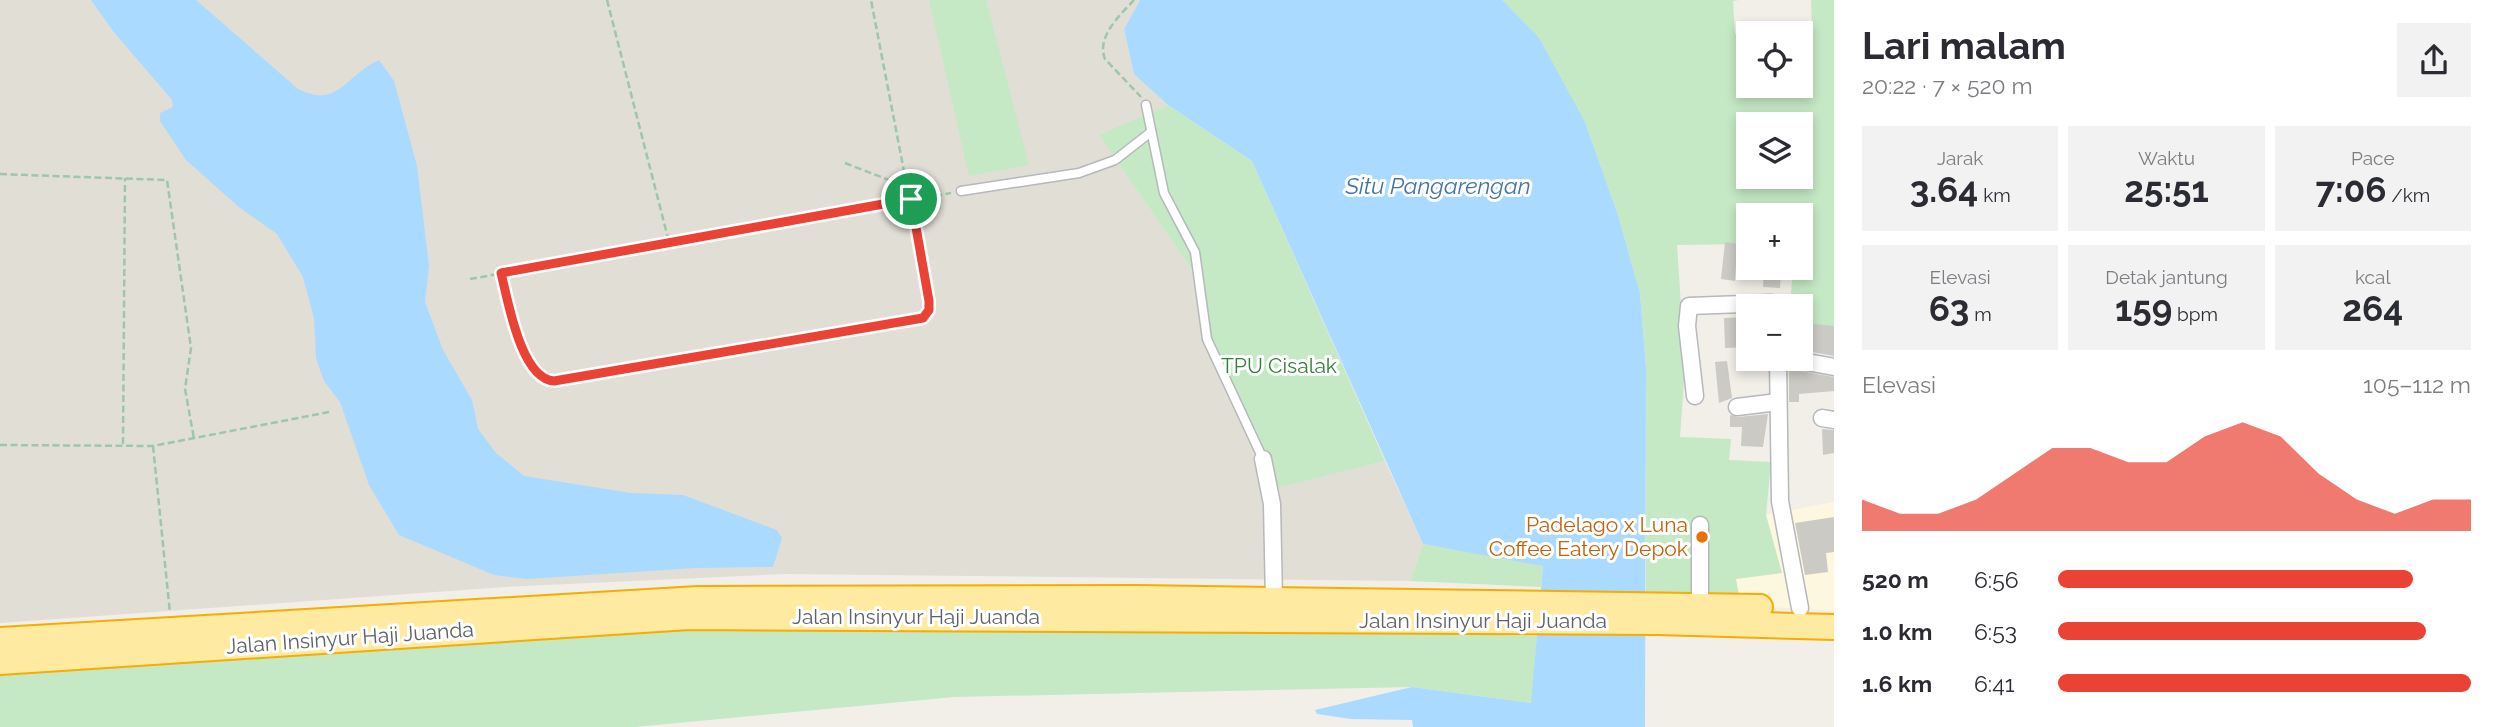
<!DOCTYPE html>
<html lang="id">
<head>
<meta charset="utf-8">
<style>
	:root { --surface:#fff; --page:#f2f2f3; --text:#2b2b33; --muted:#7c7c81; --accent:#ea4335 }
	body { margin:0; font-family:Raleway,sans-serif; background:var(--page); color:var(--text); height:100vh; display:flex; flex-direction:column; font-size:26px; white-space:nowrap }
	* { box-sizing:border-box; margin:0 }
	p { font-size:23px; color:var(--muted) }
	.icon { flex:none; width:38px; height:38px; fill:none; stroke:currentColor; stroke-width:2; stroke-linecap:round; stroke-linejoin:round }
	.map { position:relative; flex:1; overflow:hidden }
	.details { display:flex; flex-direction:column; background:var(--surface); width:665px }
	.details>* { flex:none }
	.fabs { position:absolute; left:1736px; top:21px; display:grid; gap:14px }
	.fabs a { display:grid; place-items:center; width:77px; height:77px; border-radius:0px; background:var(--surface); box-shadow:0 4px 10px #0003; font-size:35px }
	.pin { position:absolute; display:grid; place-items:center; width:60px; height:60px; color:#fff; margin:-30px; border:4px solid #fff; border-radius:50%; box-shadow:0 2px 7px #0007 }
	.round { display:grid; place-items:center; flex:none; width:74px; height:74px; border-radius:0px; background:var(--page) }
	.head { display:flex; align-items:center; justify-content:space-between; height:119px; padding:0 28px }
	h1 { font-size:38px; font-weight:700; line-height:52px }
	.stats { display:grid; grid-template-columns:repeat(3,1fr); gap:10px; height:119px; padding:7px 28px }
	.stats div { display:grid; align-content:center; border-radius:0px; background:var(--page); text-align:center }
	.stats b { font-size:35px; font-weight:700 }
	.stats small { font-size:19px; font-weight:400 }
	.stats p { font-size:19px }
	.chart { height:196px; padding:14px 28px }
	.chart p { display:flex; justify-content:space-between }
	.chart svg { width:100%; height:126px; margin-top:7px; fill:var(--accent); opacity:.7 }
	ul { padding:0 28px; list-style:none; font-size:23px }
	li { display:grid; grid-template-columns:112px 84px 1fr; align-items:center; height:52px }
	li i { height:18px; border-radius:9px; background:var(--accent) }
	main { display:flex; flex:1; min-height:0 }
	.map>svg:first-child { display:block }
	.commercial { fill:#fef7e0 }
	.education { fill:#e1ded6 }
	.green { fill:#c5e8c5; fill-rule:evenodd }
	.water { fill:#aadaff }
	.building { fill:#cccac5 }
	.lines { fill:none; stroke-linecap:round; stroke-linejoin:round }
	.service-casing { stroke:#b5b8bc; stroke-width:11 }
	.minor-casing { stroke:#b5b8bc; stroke-width:19 }
	.trunk-casing { stroke:#f9ab00; stroke-width:28 }
	.path { stroke:#9cc7a9; stroke-width:2.5; stroke-dasharray:7 3.5; stroke-linecap:butt }
	.service { stroke:#fff; stroke-width:8 }
	.minor { stroke:#fff; stroke-width:16 }
	.trunk { stroke:#feeaa1; stroke-width:24 }
	.route-casing { stroke:#fff; stroke-width:14 }
	.route { stroke:#ea4335; stroke-width:9 }
	.food-dot { fill:#e8710a; stroke:#fff; stroke-width:2.5 }
	.labels { text-anchor:middle; stroke-width:6; stroke-linejoin:round; paint-order:stroke }
	.park-label { font-size:21px; fill:#348238; stroke:#fff }
	.food-label { font-size:21px; fill:#c56008; stroke:#fff; text-anchor:end }
	.street-label { font-size:21px; fill:#5f6368; stroke:#fff }
	.water-label { font-size:23px; font-style:italic; fill:#4174aa; stroke:#fff }
</style>
</head>
<body>
<main>
<div class="map">
<svg width="1834" height="727" viewBox="0 0 1834 727">
	<rect width="100%" height="100%" fill="#f1efe8"/>
	<path class="commercial" d="M1834,502v109l-93,-6 -6,-26 47,-6 -16,-58z"/>
	<path class="education" d="M0,0h1140l-16,29 10,44 34,32 -68,31 93,135 6,49 26,71 37,68 10,29 113,-27 38,83 -13,37 -625,-7 -280,13 -505,36z"/>
	<g class="green">
		<path d="M929,0h57l43,165 -60,11z"/>
		<path d="M1502,0h237l-6,1 2,33h13v52h53v-53h-43l54,-2 -1,-31h23v328l-33,-1v-21h-11l3,-38h8v-53h-53v29l-71,1 8,121 -5,71 51,2 -2,21 42,2 -5,53 16,58 -46,6 5,26 -95,-7v-231l-6,-74 -22,-78 -33,-93zM1748,124h53v53h-53z"/>
		<path d="M1168,105l84,56 133,300 -113,28 -10,-30 -37,-68 -26,-71 -6,-49 -94,-136z"/>
		<path d="M1423,544l120,21 -2,22 -131,-6z"/>
		<path d="M725,624l591,5 221,7 -5,67 -120,-16 -458,10 -319,30h-635v-55z"/>
	</g>
	<g class="water">
		<path d="M91,0h105l102,89c41,20 46,-13 81,-29l15,21 23,85 12,100 -4,36 18,48 29,50 6,29 18,24 28,23 107,17 52,2 94,35 5,8 -9,29 -78,1 -168,11 -33,-4 -95,-40 -30,-50 -29,-83 -16,-21 -8,-23 -2,-40 -11,-41 -26,-43 -37,-26 -54,-48 -26,-39v-8l13,-6 -1,-7 -59,-69z"/>
		<path d="M1140,0h362l37,38 46,84 33,93 22,78 6,74 -1,360h-232l-1,-7 -61,-1 -34,-5 -2,-4 97,-23 119,16 12,-137 -120,-22 -171,-383 -84,-56 -34,-31 -10,-45z"/>
	</g>
	<g class="building">
		<path d="M1725,242l14,2 -1,9h10v12h-12l-1,16 -14,-2z"/>
		<path d="M1764,268h17l-1,20 -17,-1z"/>
		<path d="M1748,317v30l-23,1 -1,-30z"/>
		<path d="M1801,323l33,3v30l-33,-6z"/>
		<path d="M1727,361l5,37 -13,5 -4,-41z"/>
		<path d="M1789,369l45,8v14l-35,3v8h-10z"/>
		<path d="M1768,414l-5,33 -22,-1 1,-19h-12v-12l8,2z"/>
		<path d="M1822,429l12,1v23l-11,2z"/>
		<path d="M1834,517v35l-8,1 2,19 -23,3 -10,-52z"/>
	</g>
	<g class="lines">
		<defs>
			<g id="service">
				<path d="M1146,105l18,88 31,59 12,87 56,120"/>
				<path d="M961,191l118,-18 36,-13 36,-28"/>
			</g>
			<g id="minor">
				<path d="M1778,359l2,142 20,107"/>
				<path d="M1790,359l44,8"/>
				<path d="M1695,396l-8,-70 2,-20 82,-3 7,3"/>
				<path d="M1737,407l41,-5"/>
				<path d="M1822,418l12,2"/>
				<path d="M1263,459l9,45 2,96"/>
				<path d="M1700,605v-80"/>
			</g>
			<g id="trunk">
				<path d="M0,640l698,-41 439,-1 623,9"/>
				<path d="M0,662l689,-45 968,5 177,5"/>
			</g>
		</defs>
		<use href="#service" class="service-casing"/>
		<use href="#minor" class="minor-casing"/>
		<use href="#trunk" class="trunk-casing"/>
		<g class="path">
			<path d="M607,0l62,242"/>
			<path d="M1134,0c-14,15 -38,37 -29,59l36,38"/>
			<path d="M845,163l49,19h13"/>
			<path d="M0,174l167,6 24,168 -6,41 9,50"/>
			<path d="M501,273c7,27 19,94 44,108l378,-63 6,-8v-9l-58,-301"/>
			<path d="M470,279l481,-86"/>
			<path d="M123,444l2,-266"/>
			<path d="M0,445l153,1 176,-34"/>
			<path d="M153,446l17,167"/>
		</g>
		<use href="#service" class="service"/>
		<use href="#minor" class="minor"/>
		<use href="#trunk" class="trunk"/>
	</g>
	<g class="lines">
		<defs>
			<path id="route" d="M911,199l18,102v9l-6,8 -369,63c-33,-2 -46,-80 -53,-108z"/>
		</defs>
		<use href="#route" class="route-casing"/>
		<use href="#route" class="route"/>
	</g>
	<circle class="food-dot" cx="1702" cy="537" r="7"/>
	<g class="labels">
		<g class="park-label">
			<text x="1279" y="373">TPU Cisalak</text>
		</g>
		<g class="food-label">
			<text x="1688" y="532">Padelago x Luna<tspan x="1688" dy="24">Coffee Eatery Depok</tspan></text>
		</g>
		<g class="street-label">
			<text x="916" y="624">Jalan Insinyur Haji Juanda</text>
			<text x="1483" y="628">Jalan Insinyur Haji Juanda</text>
			<text transform="translate(350 638) rotate(-4)" y="7">Jalan Insinyur Haji Juanda</text>
		</g>
		<g class="water-label">
			<text x="1438" y="194">Situ Pangarengan</text>
		</g>
	</g>
</svg>
<div class="fabs">
<a><svg class="icon" aria-label="locate" viewBox="0 0 24 24"><circle cx="12" cy="12" r="6"/><path d="M12 2v4M12 18v4M2 12h4M18 12h4"/></svg></a>
<a><svg class="icon" aria-label="layers" viewBox="0 0 24 24"><path d="M12 4l9 5-9 5-9-5zM3 14l9 5 9-5"/></svg></a>
<a>+</a>
<a>−</a>
</div>
<div class="pin" style="left:911px;top:199px;background:#1e9e55"><svg class="icon" aria-label="arrive" viewBox="0 0 24 24"><path d="M6 21V4h12l-3 4 3 4H6"/></svg></div>
</div>
<section class="details">
<div class="head"><div><h1>Lari malam</h1><p>20:22 · 7 × 520 m</p></div><a class="round"><svg class="icon" aria-label="share" viewBox="0 0 24 24"><path d="M12 15V3M7 8l5-5 5 5M5 13v7h14v-7"/></svg></a></div>
<div class="stats">
<div><p>Jarak</p><b>3.64<small> km</small></b></div>
<div><p>Waktu</p><b>25:51</b></div>
<div><p>Pace</p><b>7:06<small> /km</small></b></div>
</div>
<div class="stats">
<div><p>Elevasi</p><b>63<small> m</small></b></div>
<div><p>Detak jantung</p><b>159<small> bpm</small></b></div>
<div><p>kcal</p><b>264</b></div>
</div>
<div class="chart"><p><span>Elevasi</span>105–112 m</p>
<svg viewBox="0 0 160 44" preserveAspectRatio="none"><path d="M0 44V33L10 38L20 38L30 33L40 24L50 15L60 15L70 20L80 20L90 11L100 6L110 11L120 24L130 33L140 38L150 33L160 33V44z"/></svg>
</div>
<ul>
<li><b>520 m</b>6:56<i style="width:86%"></i></li>
<li><b>1.0 km</b>6:53<i style="width:89%"></i></li>
<li><b>1.6 km</b>6:41<i style="width:100%"></i></li>
</ul>
</section>
</main>
</body>
</html>
